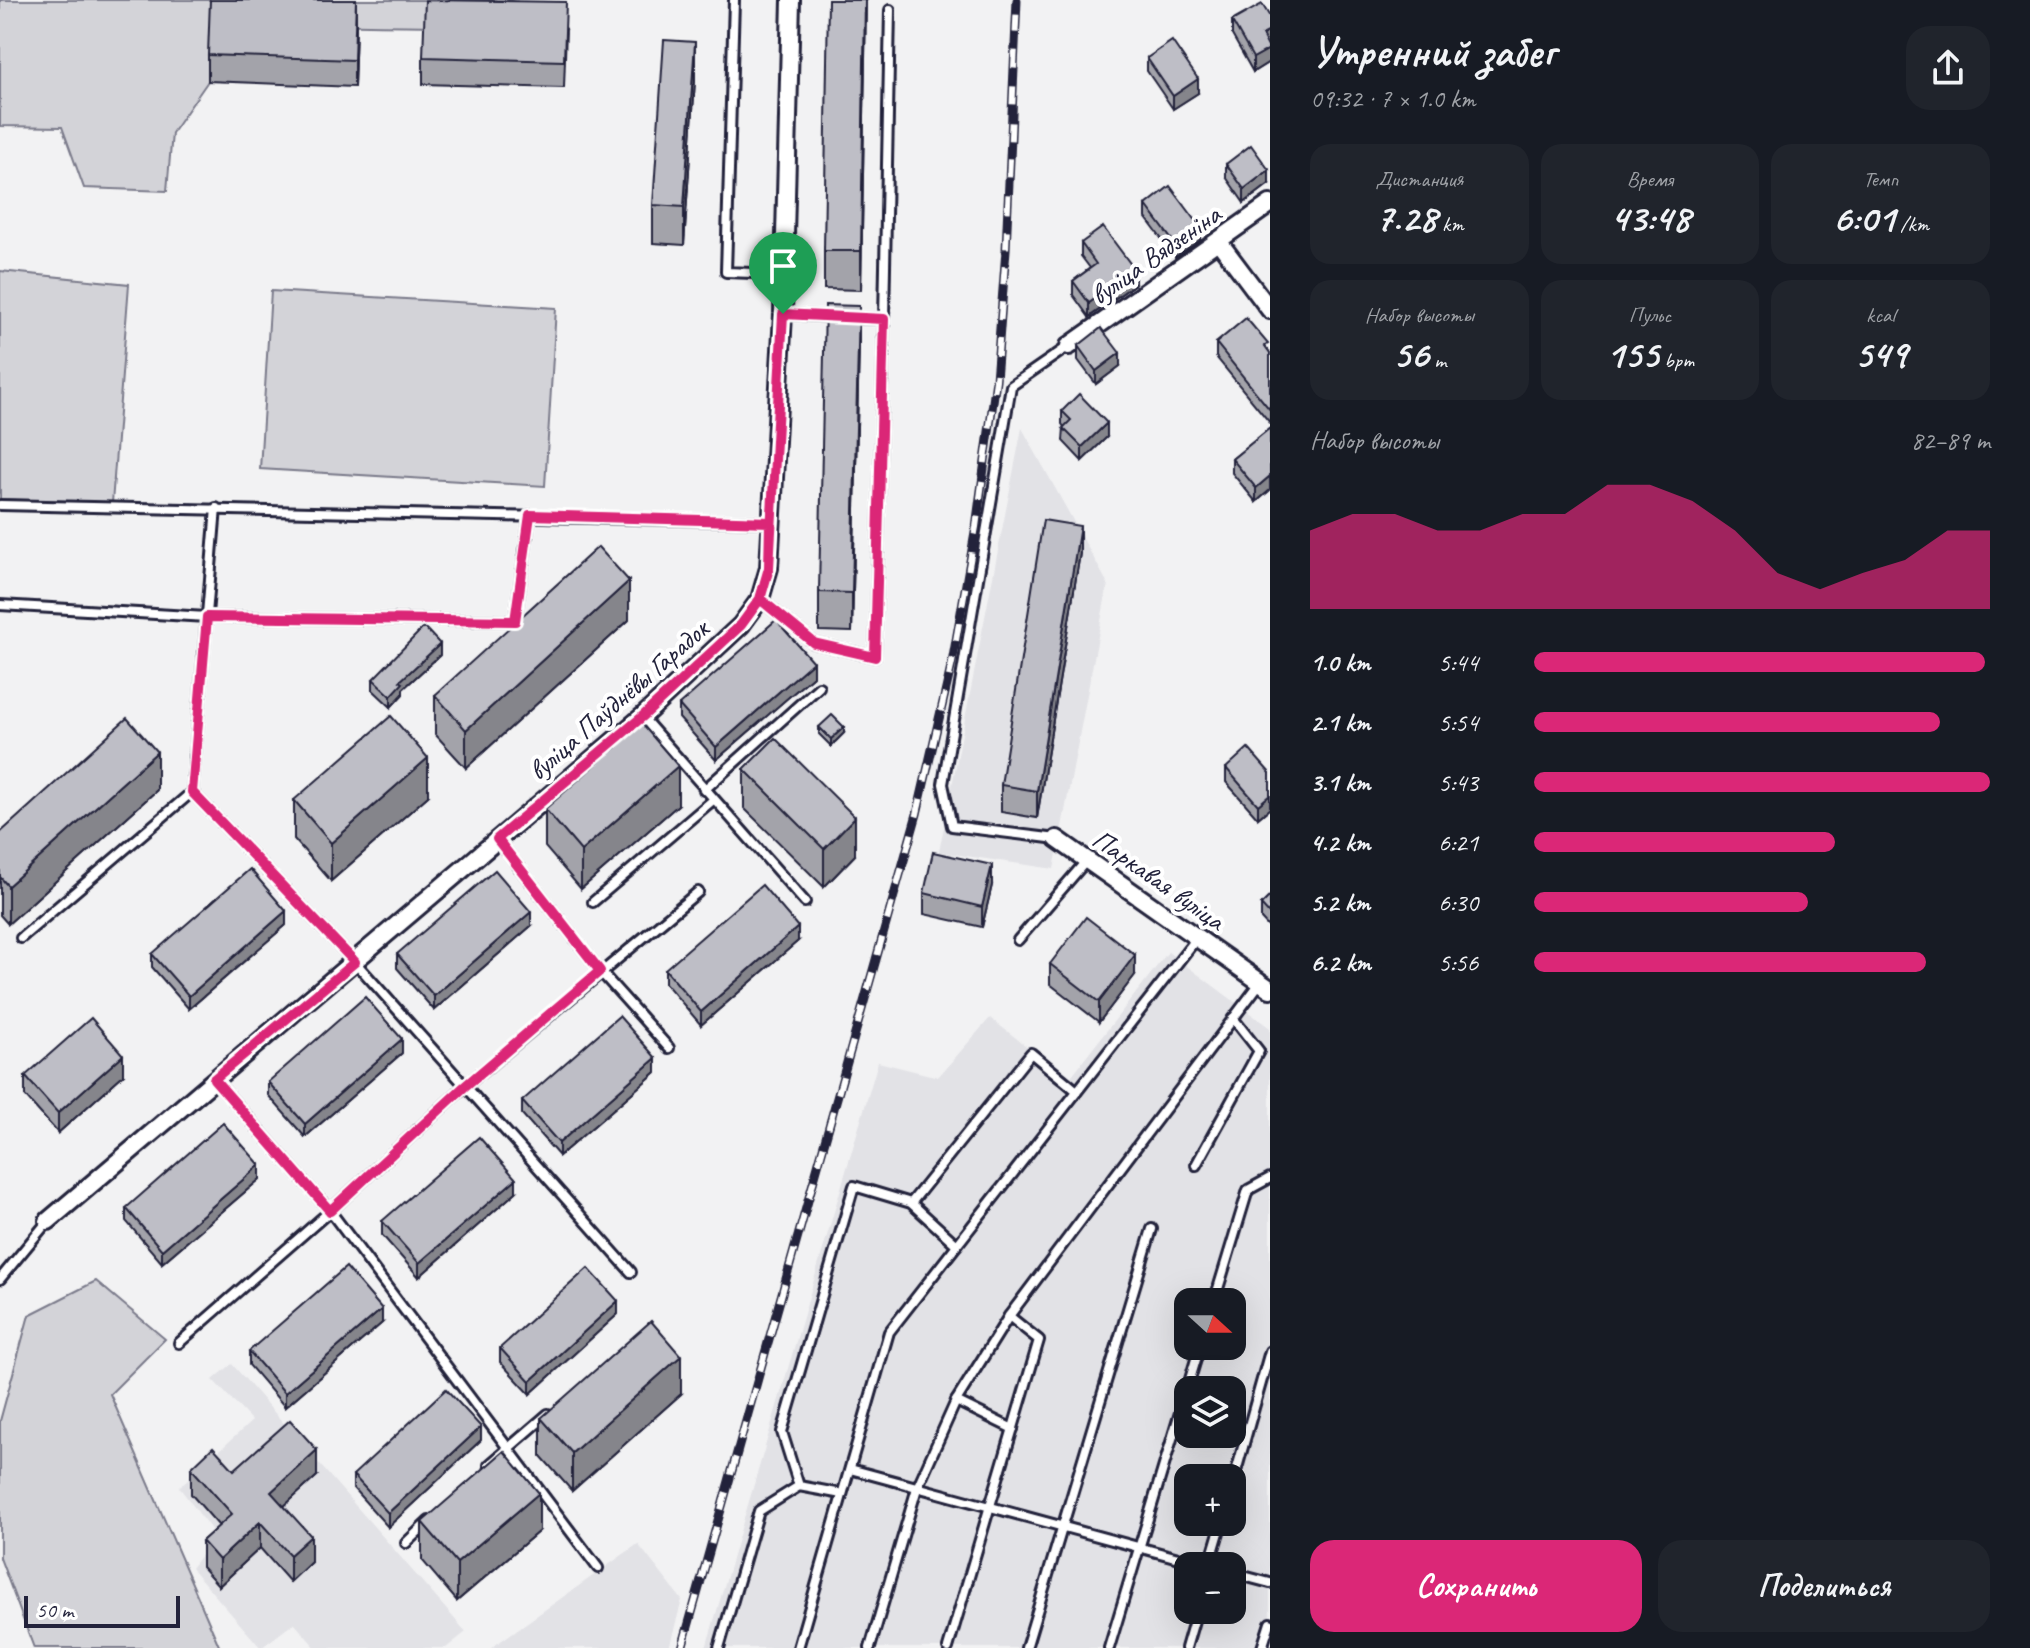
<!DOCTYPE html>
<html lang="ru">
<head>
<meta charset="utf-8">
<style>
	:root { --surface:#171b24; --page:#20242c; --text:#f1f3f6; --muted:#9ea1a6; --accent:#db2777 }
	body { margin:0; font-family:Caveat,sans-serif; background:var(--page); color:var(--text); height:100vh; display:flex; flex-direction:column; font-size:30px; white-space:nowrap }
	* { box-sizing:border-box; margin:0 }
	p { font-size:26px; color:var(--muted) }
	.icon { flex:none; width:44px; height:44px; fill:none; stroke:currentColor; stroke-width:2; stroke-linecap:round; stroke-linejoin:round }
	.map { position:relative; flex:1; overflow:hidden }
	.panel { display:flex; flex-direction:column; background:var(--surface); width:760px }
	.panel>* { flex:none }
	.needle { width:52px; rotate:111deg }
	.fabs { position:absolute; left:1174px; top:1288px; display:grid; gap:16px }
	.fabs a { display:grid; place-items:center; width:72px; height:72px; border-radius:16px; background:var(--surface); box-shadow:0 8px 32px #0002; font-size:40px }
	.scale { position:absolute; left:24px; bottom:20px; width:156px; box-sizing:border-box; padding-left:8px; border:4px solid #22223b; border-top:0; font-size:22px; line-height:28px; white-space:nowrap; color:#22223b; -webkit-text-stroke:6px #fff; paint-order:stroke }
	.pin { position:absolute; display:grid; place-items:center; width:68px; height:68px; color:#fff; margin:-82px -34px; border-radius:50% 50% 50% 0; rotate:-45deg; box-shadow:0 0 8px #0007 }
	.pin .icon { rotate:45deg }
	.round { display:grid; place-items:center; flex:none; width:84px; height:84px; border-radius:24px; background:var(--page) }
	.headline { display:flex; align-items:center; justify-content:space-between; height:136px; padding:0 40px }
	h1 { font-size:44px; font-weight:600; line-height:60px }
	.metrics { display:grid; grid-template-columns:repeat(3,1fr); gap:12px; height:136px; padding:8px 40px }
	.metrics div { display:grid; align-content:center; border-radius:20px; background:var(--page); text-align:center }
	.metrics b { font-size:40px; font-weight:600 }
	.metrics small { font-size:22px; font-weight:400 }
	.metrics p { font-size:22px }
	.chart { height:224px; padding:16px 40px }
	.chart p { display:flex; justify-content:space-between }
	.chart svg { width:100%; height:144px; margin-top:8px; fill:var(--accent); opacity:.7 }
	.action { display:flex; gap:16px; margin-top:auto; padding:16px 40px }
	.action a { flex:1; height:92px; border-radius:24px; background:var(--accent); color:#fff; font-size:32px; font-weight:600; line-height:92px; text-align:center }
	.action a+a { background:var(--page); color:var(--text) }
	ul { padding:0 40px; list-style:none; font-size:26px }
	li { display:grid; grid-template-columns:128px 96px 1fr; align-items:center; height:60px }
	li i { height:20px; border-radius:10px; background:var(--accent) }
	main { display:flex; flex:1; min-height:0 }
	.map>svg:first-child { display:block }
	.built { fill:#e2e2e6; fill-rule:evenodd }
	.green { fill:#d3d3d8; stroke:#7a7a8a; stroke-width:2 }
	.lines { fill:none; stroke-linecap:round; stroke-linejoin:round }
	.lane-casing { stroke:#22223b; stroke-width:14 }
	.street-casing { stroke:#22223b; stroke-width:22 }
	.lane { stroke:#fff; stroke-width:8 }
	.street { stroke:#fff; stroke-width:16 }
	.rail-casing { stroke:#22223b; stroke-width:9 }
	.rail { stroke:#fff; stroke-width:6; stroke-dasharray:18; stroke-linecap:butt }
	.wall { fill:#a3a3aa; stroke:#22223b; stroke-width:2 }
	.shaded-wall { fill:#85858b; stroke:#22223b; stroke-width:2 }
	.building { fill:#bebec6; stroke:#22223b; stroke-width:2 }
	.route-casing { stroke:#fff; stroke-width:16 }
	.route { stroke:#db2777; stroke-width:10 }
	.labels { text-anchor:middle; stroke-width:8; stroke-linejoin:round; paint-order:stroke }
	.street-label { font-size:28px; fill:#22223b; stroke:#fff }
</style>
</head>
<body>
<main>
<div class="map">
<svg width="1270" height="1648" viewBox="0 0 1270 1648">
	<rect width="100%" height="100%" fill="#f2f2f3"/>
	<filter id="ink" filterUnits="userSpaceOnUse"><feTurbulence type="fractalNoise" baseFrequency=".0125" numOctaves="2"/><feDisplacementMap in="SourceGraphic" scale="16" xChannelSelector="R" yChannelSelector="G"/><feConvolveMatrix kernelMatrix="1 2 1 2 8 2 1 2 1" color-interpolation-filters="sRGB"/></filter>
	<g filter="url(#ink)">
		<g class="built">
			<path d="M1022,428l86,156 -54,285 -115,-17z"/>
			<path d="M1168,952l102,76v620h-564l172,-586 60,15 52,-59 79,61zM1188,1302h44v44h-44zM1188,1390h44v44h-44zM1188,1478h44v44h-44zM1188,1566h44v44h-44z"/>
			<path d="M232,1364l234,268 -20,16h-130l-22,-25 -33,25 -70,-80 25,-32 -37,-49 73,-66 -39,-41z"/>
			<path d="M638,1544l44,56 -13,48h-178z"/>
		</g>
		<g class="green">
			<path d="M0,0h512l47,14 7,15c-119,-4 -237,-3 -355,-8l-3,60 -36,52 -5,58 -83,-3 -22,-61 -62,-1z"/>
			<path d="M0,271l129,13 -17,219 -112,-4z"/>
			<path d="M271,291l285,17 -11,178 -285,-17z"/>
			<path d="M96,1281l69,58 -55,55 110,254h-186l-34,-90v-137l29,-106z"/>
		</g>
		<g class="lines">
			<defs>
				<g id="lane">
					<path d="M734,0l-8,272 57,2"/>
					<path d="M784,314l50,3"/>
					<path d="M852,318l32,1 6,-309"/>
					<path d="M0,505l770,17"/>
					<path d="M760,599l54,44 61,14 9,-338"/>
					<path d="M0,605l207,12 308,4 15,-106"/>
					<path d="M642,717l163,185"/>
					<path d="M704,790l115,-103"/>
					<path d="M192,792l163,170 276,310"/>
					<path d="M497,839l103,132 69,77"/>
					<path d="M1057,839l-105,-13 -9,-42 68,-398 58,-40"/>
					<path d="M593,902l120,-102"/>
					<path d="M21,938l171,-146 24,-284"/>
					<path d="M1018,940l69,-80"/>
					<path d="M215,1080l115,131 268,357"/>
					<path d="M1196,1165l63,-114 -26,-33"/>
					<path d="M911,1203l120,-150 46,38"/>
					<path d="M0,1279l48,-58"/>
					<path d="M1214,1302l34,-112 22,-12"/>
					<path d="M179,1343l151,-132 134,-124 234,-195"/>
					<path d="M956,1401l57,28"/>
					<path d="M489,1465l59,-51"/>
					<path d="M850,1469l358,97"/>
					<path d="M799,1486l-17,-54 72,-246 57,17 46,42"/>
					<path d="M1232,1486l38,-135"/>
					<path d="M406,1543l23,-22"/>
					<path d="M1209,1566l13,-44"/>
					<path d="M1232,1573l38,10"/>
					<path d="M719,1648l40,-137 40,-25 43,8"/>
					<path d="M798,1648l91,-316 308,-394"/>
					<path d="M870,1648l47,-160 39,-87 53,-85 251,-333"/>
					<path d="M948,1648l91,-308 -30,-24"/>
					<path d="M1026,1648l126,-419"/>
					<path d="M1109,1648l91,-302"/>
					<path d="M1186,1648l11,-38"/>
					<path d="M1262,1648l8,-25"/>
				</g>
				<g id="street">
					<path d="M1219,242l51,68"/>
					<path d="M1069,346l201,-142"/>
					<path d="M1057,839l213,150"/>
					<path d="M48,1221l594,-504 99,-92 19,-26 9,-31 14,-254 8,-314"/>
				</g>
			</defs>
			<use href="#lane" class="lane-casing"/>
			<use href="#street" class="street-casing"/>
			<use href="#lane" class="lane"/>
			<use href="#street" class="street"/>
			<defs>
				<path id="rail" d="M682,1648l235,-834 35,-151 24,-136 20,-147 10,-130 11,-250"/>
			</defs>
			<use href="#rail" class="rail-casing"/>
			<use href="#rail" class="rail"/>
		</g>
		<g class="wall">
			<path d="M866,0l-5,290 -37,-1v-38z"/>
			<path d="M1270,17v27l-3,2 2,16 -16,10 -21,-37v-14z"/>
			<path d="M356,27l-2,60 -146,-6v-26z"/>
			<path d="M566,29l-2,59 -141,-4v-27z"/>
			<path d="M1147,58l51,35 -25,16 -26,-38z"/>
			<path d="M695,80l-11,165 -31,-2v-38z"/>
			<path d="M1226,164l43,20 -25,19 -18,-26z"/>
			<path d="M1146,205l54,35 -25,17 -29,-39z"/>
			<path d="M1081,243l54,41 -46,33 -16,-22v-14l17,-13 -9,-12z"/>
			<path d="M1216,343l52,7 2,3v70l-54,-66z"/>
			<path d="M859,344l-7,288 -33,-1v-39z"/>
			<path d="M1078,346l42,20 -24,18 -18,-24z"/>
			<path d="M1062,411l45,26 -25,24 -19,-20 1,-14 -2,-3z"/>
			<path d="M1270,428v62l-14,12 -24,-29v-14z"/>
			<path d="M1080,553l-43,265 -36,-6v-27z"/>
			<path d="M629,620l-163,148 -31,-34v-39z"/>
			<path d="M440,655l-37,34v5l-12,13 -18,-17v-11z"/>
			<path d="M813,676l-97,84 -37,-42v-13z"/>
			<path d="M819,727l25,6 -13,13 -12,-12z"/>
			<path d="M1226,768l44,5v35l-12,10 -32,-36z"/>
			<path d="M744,769l111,86 -31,32 -80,-79z"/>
			<path d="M157,790l-149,134 -8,-9v-82z"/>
			<path d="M428,796l-97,85 -37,-42v-39z"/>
			<path d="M678,805l-97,84 -36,-42v-38z"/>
			<path d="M992,885l-10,42 -58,-13v-21z"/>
			<path d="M1270,896v33l-9,-10v-14z"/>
			<path d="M286,925l-97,84 -37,-42v-13z"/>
			<path d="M531,926l-97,84 -37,-42v-14z"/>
			<path d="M798,941l-97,84 -36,-42v-14z"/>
			<path d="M1050,964l85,11 -36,47 -49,-38z"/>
			<path d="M402,1053l-97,84 -37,-42v-13z"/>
			<path d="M656,1072l-97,84 -37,-42v-13z"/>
			<path d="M123,1075l-65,58 -33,-37v-20z"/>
			<path d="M260,1179l-98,84 -36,-42v-13z"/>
			<path d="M516,1192l-97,85 -37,-42v-14z"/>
			<path d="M618,1314l-88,80 -30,-32v-14z"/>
			<path d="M382,1323l-97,84 -36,-42v-14z"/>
			<path d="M681,1394l-109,97 -31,-35v-38z"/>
			<path d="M481,1440l-93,87 -35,-39v-13z"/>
			<path d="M191,1468l126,8 -33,30 27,56 -21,20 -30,-34 -41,38 -17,-19v-26l17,-15 -28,-32z"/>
			<path d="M422,1522l117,9 -82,70 -35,-41z"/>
		</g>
		<g class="shaded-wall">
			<path d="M356,0v27l-2,60v-27z"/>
			<path d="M866,0l-5,290v-39z"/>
			<path d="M1270,31v13l-8,5v-14z"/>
			<path d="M695,42v38l-11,165v-38z"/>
			<path d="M1269,49v13l-16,10v-14z"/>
			<path d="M1198,79v14l-25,16v-13z"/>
			<path d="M1269,170v14l-25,19v-14z"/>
			<path d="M1200,226v14l-25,17v-13z"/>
			<path d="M1135,270v14l-46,33v-14z"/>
			<path d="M859,306v38l-7,288v-39z"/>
			<path d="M1120,353v13l-24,18v-13z"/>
			<path d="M1107,423v14l-25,24v-14z"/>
			<path d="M1270,476v14l-14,12v-14z"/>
			<path d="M1080,526v27l-43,265v-27z"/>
			<path d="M629,581v39l-163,148v-38z"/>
			<path d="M440,644v11l-37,34v5l-12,13v-11l9,-15z"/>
			<path d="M813,662v14l-97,84v-13z"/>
			<path d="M844,727v6l-13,13v-7z"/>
			<path d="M157,752v38l-149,134v-38z"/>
			<path d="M428,758v38l-97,85v-38z"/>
			<path d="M678,766v39l-97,84v-38z"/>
			<path d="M1270,795v13l-12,10v-13z"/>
			<path d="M855,817v38l-31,32v-38z"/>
			<path d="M992,865v20l-10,42v-20z"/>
			<path d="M286,911v14l-97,84v-13z"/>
			<path d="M531,912v14l-97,84v-14z"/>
			<path d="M798,927v14l-97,84v-13z"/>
			<path d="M1135,955v20l-36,47v-20z"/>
			<path d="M402,1039v14l-97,84v-13z"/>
			<path d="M123,1055v20l-65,58v-20z"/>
			<path d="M656,1058v14l-97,84v-13z"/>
			<path d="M260,1165v14l-98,84v-13z"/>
			<path d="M516,1179v13l-97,85v-14z"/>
			<path d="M618,1301v13l-88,80v-13z"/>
			<path d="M382,1309v14l-97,84v-14z"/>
			<path d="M681,1356v38l-109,97v-38z"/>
			<path d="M481,1427v13l-93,87v-14z"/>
			<path d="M317,1450v26l-46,42v-26z"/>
			<path d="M539,1493v38l-82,70v-38z"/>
			<path d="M260,1522v26l-41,38v-26z"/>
			<path d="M311,1536v26l-21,20v-27z"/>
		</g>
		<g class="building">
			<path d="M210,0h146l-2,60 -146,-5z"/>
			<path d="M425,0l141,2 -2,59 -141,-4z"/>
			<path d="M828,0h37l-4,251h-37z"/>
			<path d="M1262,4l8,13v14l-8,4 7,14 -16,9 -21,-37z"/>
			<path d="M664,40l31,2 -11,165 -31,-2z"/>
			<path d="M1172,41l26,38 -25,17 -26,-38z"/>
			<path d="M1251,145l18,25 -25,19 -18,-25z"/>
			<path d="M1170,186l30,40 -25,18 -29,-39z"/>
			<path d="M1103,227l32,43 -46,33 -16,-22 23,-17 -15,-21z"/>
			<path d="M825,305l34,1 -7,287 -33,-1z"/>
			<path d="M1246,318l22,26 -3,2 5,7v57l-54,-67z"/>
			<path d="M1101,328l19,25 -24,18 -18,-25z"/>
			<path d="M1079,394l28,29 -25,24 -19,-19 8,-8 -9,-9z"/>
			<path d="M1270,428v48l-14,12 -24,-29z"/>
			<path d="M1043,520l37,6 -43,265 -36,-6z"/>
			<path d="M598,547l31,34 -163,149 -31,-35z"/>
			<path d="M776,620l37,42 -97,85 -37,-42z"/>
			<path d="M424,627l16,17 -40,37 3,2 -12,13 -18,-17z"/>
			<path d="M832,715l12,12 -13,12 -12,-12z"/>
			<path d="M391,716l37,42 -97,85 -37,-43z"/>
			<path d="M127,718l30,34 -149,134 -8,-9v-44z"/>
			<path d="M642,724l36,42 -97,85 -36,-42z"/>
			<path d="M775,738l80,79 -31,32 -80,-80z"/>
			<path d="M1248,748l22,25v22l-12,10 -32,-37z"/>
			<path d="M933,852l59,13 -10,42 -58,-14z"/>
			<path d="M250,869l36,42 -97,85 -37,-42z"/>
			<path d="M495,870l36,42 -97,84 -37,-42z"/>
			<path d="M762,885l36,42 -97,85 -36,-43z"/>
			<path d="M1270,896v19l-9,-10z"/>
			<path d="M1086,917l49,38 -36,47 -49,-38z"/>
			<path d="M365,997l37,42 -97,85 -37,-42z"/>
			<path d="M619,1016l37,42 -97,85 -37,-42z"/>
			<path d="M91,1018l32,37 -65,58 -33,-37z"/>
			<path d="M223,1123l37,42 -98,85 -36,-42z"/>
			<path d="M479,1137l37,42 -97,84 -37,-42z"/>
			<path d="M346,1267l36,42 -97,84 -36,-42z"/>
			<path d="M588,1268l30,33 -88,80 -30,-33z"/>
			<path d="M651,1321l30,35 -109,97 -31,-35z"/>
			<path d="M446,1389l35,38 -93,86 -35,-38z"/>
			<path d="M290,1420l27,30 -46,42 40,44 -21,19 -30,-33 -41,38 -17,-19 30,-27 -41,-46 22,-21 21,23z"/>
			<path d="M504,1451l35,42 -82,70 -35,-41z"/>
		</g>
	</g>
	<g class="lines" filter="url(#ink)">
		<defs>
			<path id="route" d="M783,314l-14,254 -9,31 -19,26 -99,92 -145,122 103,132 -136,116 -134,124 -116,-132 141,-117 -163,-170 15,-175 308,4 15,-106 240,7 -1,46 -9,31 54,44 61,14 9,-338 -101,-5"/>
		</defs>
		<use href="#route" class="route-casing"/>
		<use href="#route" class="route"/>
	</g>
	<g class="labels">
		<g class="street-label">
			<text transform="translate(1155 254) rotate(-35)" y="10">вуліца Вядзеніна</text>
			<text transform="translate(618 699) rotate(-41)" y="10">вуліца Паўднёвы Гарадок</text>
			<text transform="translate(1159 879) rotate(35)" y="10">Паркавая вуліца</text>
		</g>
	</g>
</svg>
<div class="fabs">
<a><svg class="needle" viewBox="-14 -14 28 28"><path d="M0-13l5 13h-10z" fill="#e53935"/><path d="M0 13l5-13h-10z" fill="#9ea1a6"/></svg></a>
<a><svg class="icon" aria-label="layers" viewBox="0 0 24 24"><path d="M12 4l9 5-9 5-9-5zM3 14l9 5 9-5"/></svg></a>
<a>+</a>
<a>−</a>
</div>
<div class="scale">50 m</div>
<div class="pin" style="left:783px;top:314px;background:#1e9e55"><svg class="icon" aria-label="arrive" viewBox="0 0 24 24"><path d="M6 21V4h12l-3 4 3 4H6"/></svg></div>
</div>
<section class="panel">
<div class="headline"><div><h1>Утренний забег</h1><p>09:32 · 7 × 1.0 km</p></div><a class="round"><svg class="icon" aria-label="share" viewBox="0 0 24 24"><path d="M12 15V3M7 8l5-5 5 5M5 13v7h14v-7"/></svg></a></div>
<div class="metrics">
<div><p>Дистанция</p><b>7.28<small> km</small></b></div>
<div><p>Время</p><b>43:48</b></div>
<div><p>Темп</p><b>6:01<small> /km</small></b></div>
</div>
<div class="metrics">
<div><p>Набор высоты</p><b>56<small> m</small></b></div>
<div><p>Пульс</p><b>155<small> bpm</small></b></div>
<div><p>kcal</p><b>549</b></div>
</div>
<div class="chart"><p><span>Набор высоты</span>82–89 m</p>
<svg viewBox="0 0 160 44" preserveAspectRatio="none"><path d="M0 44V20L10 15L20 15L30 20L40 20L50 15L60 15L70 6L80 6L90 11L100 20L110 33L120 38L130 33L140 29L150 20L160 20V44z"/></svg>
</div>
<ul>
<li><b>1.0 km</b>5:44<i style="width:99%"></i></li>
<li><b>2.1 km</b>5:54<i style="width:89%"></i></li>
<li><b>3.1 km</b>5:43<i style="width:100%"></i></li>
<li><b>4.2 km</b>6:21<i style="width:66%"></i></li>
<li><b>5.2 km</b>6:30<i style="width:60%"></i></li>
<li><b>6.2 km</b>5:56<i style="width:86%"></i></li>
</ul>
<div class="action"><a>Сохранить</a><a>Поделиться</a></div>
</section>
</main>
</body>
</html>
